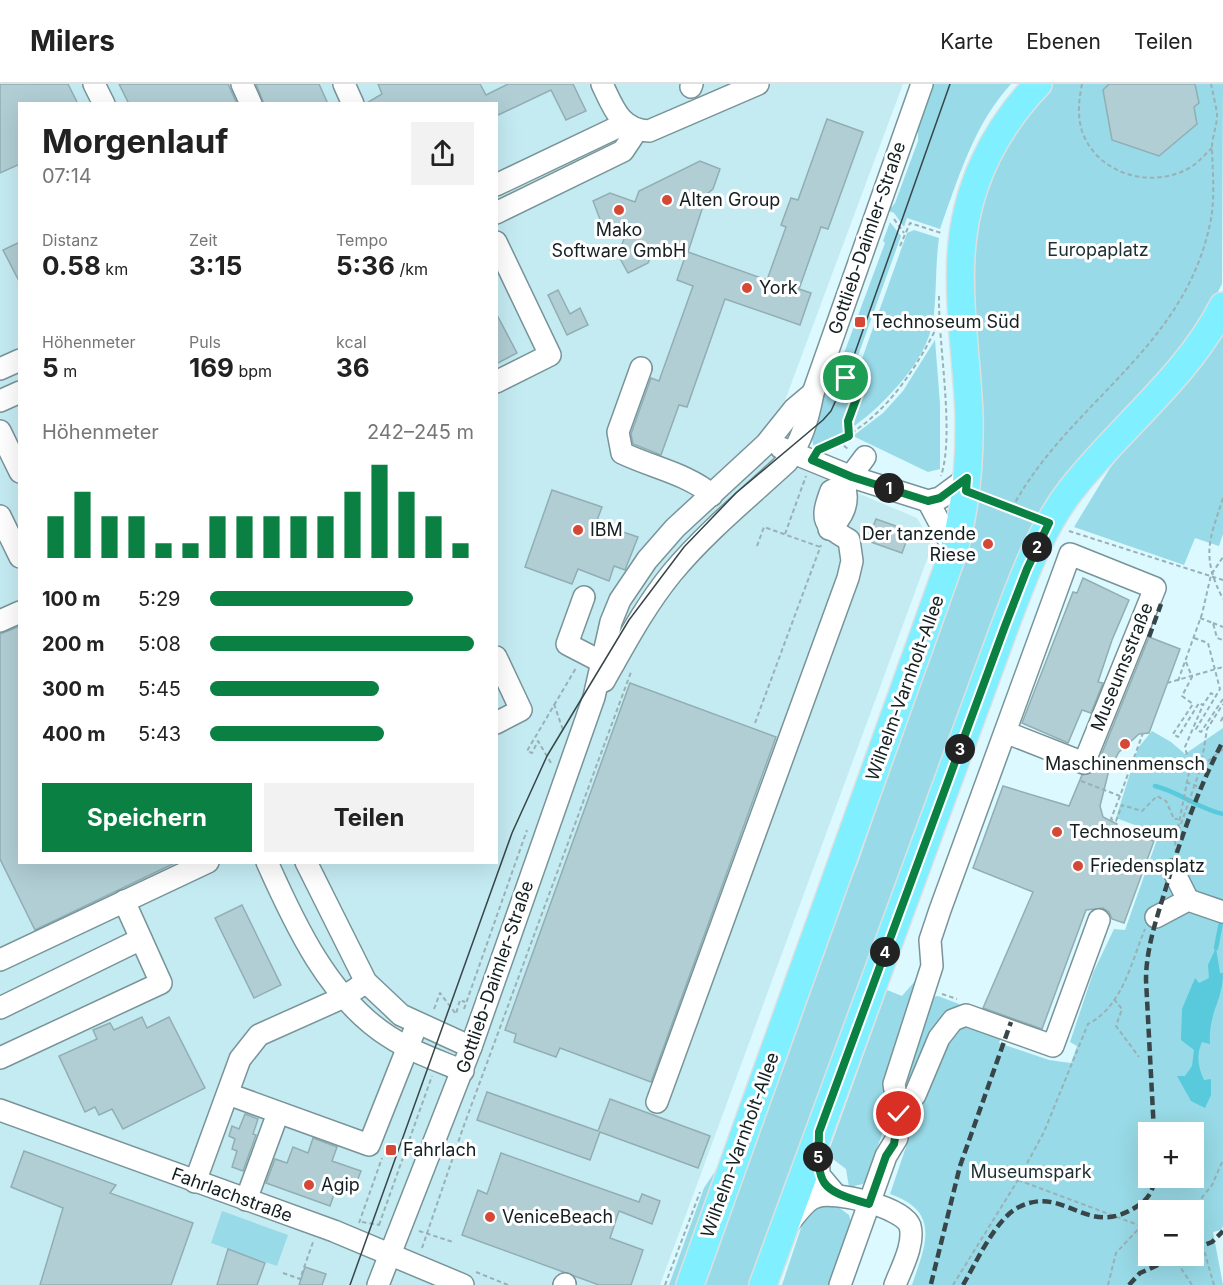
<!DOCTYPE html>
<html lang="de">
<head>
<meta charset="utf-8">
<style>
	:root { --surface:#fff; --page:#f2f2f2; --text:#222; --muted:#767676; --line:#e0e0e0; --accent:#0b8043 }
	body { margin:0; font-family:Inter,sans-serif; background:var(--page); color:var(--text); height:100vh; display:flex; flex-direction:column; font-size:22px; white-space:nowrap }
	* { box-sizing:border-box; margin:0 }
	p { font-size:20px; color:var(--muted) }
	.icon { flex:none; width:33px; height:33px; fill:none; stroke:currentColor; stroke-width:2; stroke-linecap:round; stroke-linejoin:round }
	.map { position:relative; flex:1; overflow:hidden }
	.side { position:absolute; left:18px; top:18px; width:480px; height:762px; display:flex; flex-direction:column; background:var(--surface); border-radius:0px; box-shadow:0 6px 24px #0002 }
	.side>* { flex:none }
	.tools { position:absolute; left:1138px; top:1038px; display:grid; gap:12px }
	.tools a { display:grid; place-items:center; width:66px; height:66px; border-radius:0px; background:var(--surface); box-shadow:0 6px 24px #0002; font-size:30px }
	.pin { position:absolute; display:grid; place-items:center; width:51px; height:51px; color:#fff; margin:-26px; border:3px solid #fff; border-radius:50%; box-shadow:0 2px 6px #0007 }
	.km { position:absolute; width:30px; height:30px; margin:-15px; border-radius:50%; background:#222; color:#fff; font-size:16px; line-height:30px; text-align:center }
	.round { display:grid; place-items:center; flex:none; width:63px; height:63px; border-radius:0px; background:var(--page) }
	.overview { display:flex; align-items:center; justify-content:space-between; height:102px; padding:0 24px }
	h1 { font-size:33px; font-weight:700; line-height:45px }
	.metrics { display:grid; grid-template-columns:repeat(3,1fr); gap:9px; height:102px; padding:6px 24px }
	.metrics div { display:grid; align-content:center }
	.metrics b { font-size:26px; font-weight:700 }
	.metrics small { font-size:16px; font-weight:400 }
	.metrics p { font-size:16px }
	.chart { height:168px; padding:12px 24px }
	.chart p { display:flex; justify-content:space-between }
	.chart svg { width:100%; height:108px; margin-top:6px; stroke:var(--accent); stroke-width:6 }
	.action { display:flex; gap:12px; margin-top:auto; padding:12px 24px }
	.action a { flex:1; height:69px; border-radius:0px; background:var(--accent); color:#fff; font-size:24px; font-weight:700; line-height:69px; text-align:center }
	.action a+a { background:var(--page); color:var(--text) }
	ul { padding:0 24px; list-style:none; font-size:20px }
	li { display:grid; grid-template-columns:96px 72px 1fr; align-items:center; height:45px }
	li i { height:15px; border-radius:8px; background:var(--accent) }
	header { display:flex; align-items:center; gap:36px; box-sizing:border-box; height:84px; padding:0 30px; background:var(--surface); border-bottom:2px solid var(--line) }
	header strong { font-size:28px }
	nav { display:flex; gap:33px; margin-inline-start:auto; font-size:21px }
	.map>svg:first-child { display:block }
	.built { fill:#c5ebf2; fill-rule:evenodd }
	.green { fill:#98dae7; fill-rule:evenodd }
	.water { fill:#59c9dc }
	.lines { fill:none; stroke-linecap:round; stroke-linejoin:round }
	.stream { stroke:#59c9dc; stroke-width:4.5 }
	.building { fill:#b0ced4; stroke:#91aeb3; stroke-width:1.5 }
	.minor-casing { stroke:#789499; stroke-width:24 }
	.major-casing { stroke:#dee0e0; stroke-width:30 }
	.path { stroke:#99b1b5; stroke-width:2; stroke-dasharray:4.5 3; stroke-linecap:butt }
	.minor { stroke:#fff; stroke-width:21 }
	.major { stroke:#80efff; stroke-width:27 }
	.tram { stroke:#384649; stroke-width:1.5 }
	.rail { stroke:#384649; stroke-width:4.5; stroke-dasharray:9 4.5; stroke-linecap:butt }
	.route-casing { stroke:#fff; stroke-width:12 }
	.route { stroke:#0b8043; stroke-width:8 }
	.poi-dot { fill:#d54836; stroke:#fff; stroke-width:2 }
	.labels { text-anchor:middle; stroke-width:6; stroke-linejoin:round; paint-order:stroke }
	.poi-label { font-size:18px; fill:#141f21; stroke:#fff; text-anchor:start }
	.street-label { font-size:18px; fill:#141f21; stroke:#fff }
	.park-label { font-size:18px; fill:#1b2f33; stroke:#fff }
</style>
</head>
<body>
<header>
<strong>Milers</strong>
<nav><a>Karte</a><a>Ebenen</a><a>Teilen</a></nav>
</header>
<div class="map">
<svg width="1223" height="1201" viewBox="0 0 1223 1201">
	<rect width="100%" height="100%" fill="#dbf9ff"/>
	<path class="built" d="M0,0h903l-138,370 152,64 13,23 -1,13 -269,731h-660zM20,20h476v758h-476z"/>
	<g class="green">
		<path d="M932,0h79c-37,40 -53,95 -71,145l-33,-11 -3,9 -10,-14 -5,-2 -5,9 5,-14 3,1 3,-4 23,-62v-14z"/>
		<path d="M1048,0h175l-1,200 -22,42 -169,204 -15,28 -265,727h-50l90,-251 68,-174 93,-274 21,-342c13,-71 35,-102 75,-160z"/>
		<path d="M890,138l11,14 -51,142 -10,-14 45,-121 -2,-2z"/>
		<path d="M914,146l25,8c-4,28 -2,56 -6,83 -6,39 -49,84 -80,106l16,-52 -11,-5 49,-137z"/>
		<path d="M1223,244v206l-4,12 -24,-8 -11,27 -110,-38 36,-59z"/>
		<path d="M935,256l5,64v65l-12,3 -75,-36 30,-23 20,-22z"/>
		<path d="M835,287l14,18 6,-9 5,1 -13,33 -2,20 -31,13c-9,-26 10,-53 21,-76z"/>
		<path d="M1223,644v498l-2,4 -8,2 10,53h-311c13,-39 30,-73 -22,-91l16,-47 7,-34 27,-61 16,-23c16,-4 29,6 45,8l-2,6 50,17 22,3 6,-17 -7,-4 23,-69 21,-44 11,1 34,-96 -43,-16 22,-70 14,-17 19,11 14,12zM1149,1048h45v46h-45zM1149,1126h45v46h-45z"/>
		<path d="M915,897l3,6 -30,130 -22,63 -3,4 -14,3 -3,-18 -17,-13 1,-8 57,-158 15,6z"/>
		<path d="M938,912l21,8 2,5 -53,87 -9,-3 33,-96z"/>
		<path d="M718,1083l-43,118h-6l35,-97z"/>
		<path d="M834,1120l15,11 3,10 -12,60h-58l23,-69 7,-10z"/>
		<path d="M222,1127l66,24 -11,31 -66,-23z"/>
	</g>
	<path class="water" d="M1216,864l4,25h3c0,28 -15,39 -13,71l-8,-2c-6,13 -4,25 2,38l7,-1v16l-6,13 -14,-7 -14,-25h8l7,-10 2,-16 -13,-10 1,-31 13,-31 4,5 10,-5 -1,-13z"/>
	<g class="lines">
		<g class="stream">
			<path d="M1155,702c25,6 43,23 68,28"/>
			<path d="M1216,864l6,-31"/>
		</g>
	</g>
	<g class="building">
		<path d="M0,0h68l10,20h-58v60l-20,9z"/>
		<path d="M119,0h109l9,20h-108z"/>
		<path d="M256,0h63l9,20h-64z"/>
		<path d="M378,0h102l6,11 22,-11h65l13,27 -20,9 -15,-30 -55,26v-12h-131l17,-10z"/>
		<path d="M1109,0h86l4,19 -5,4 3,17 -38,32 -47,-16 -9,-50z"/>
		<path d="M827,35l36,13 -35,97 -7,-2 -22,62 12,4 -11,32 -75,-26 -38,108 -8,-2 -18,50 -28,-11 -2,-10 20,-56 8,3 34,-95 -16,-6 9,-26 -30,-9 -8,18 -20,10 -10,-18 9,-24 -26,-9 -8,-21 17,-8 25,9 4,-11 61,-30 20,8 -7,20 -6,5 -19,58 79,28 19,-53 -5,-2 10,-27 7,2z"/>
		<path d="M20,158v41l-17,-33z"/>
		<path d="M558,206l12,24 10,-6 8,17 -21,10 -19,-40z"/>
		<path d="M496,229l21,40 -21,11z"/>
		<path d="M552,406l50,17 -6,16 42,14 -13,33 -11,-4 -5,15 -31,-12 -6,15 -47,-17z"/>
		<path d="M876,435l34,12 -8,22 -34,-12z"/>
		<path d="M1083,494l46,22 -17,40 -14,42 5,1 -12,30 -9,-3 -14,33 -46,-20 51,-131 4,1z"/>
		<path d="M20,542v236h157l-142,68 -35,-71v-225z"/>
		<path d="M1149,553l31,12 -31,84 -10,1 -20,18 -10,18 -9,36 3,11 14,7 -1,3 38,14 -30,82 -12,-4 -3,-7 -6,-4 -17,2 -44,119 -59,-21 50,-116 -60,-24 30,-82 66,20 13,-31 9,-2 5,-5z"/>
		<path d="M630,599l146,54 -125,345 -91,-34 -4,9 -42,-15 2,-8 -11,-4z"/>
		<path d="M242,821l39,80 -27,13 -39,-80z"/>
		<path d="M142,933l5,11 22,-11 36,71 -82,41 -11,-20 -13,6 -4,-8 -10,5 -26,-56 38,-17 -4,-9 17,-7 4,7z"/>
		<path d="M487,1008l111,39 12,-32 100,37 -12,32 -98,-36 -10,28 -113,-40z"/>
		<path d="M245,1030l13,5 -5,15 3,1 -13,36 -11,-4 5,-16 -5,-2 3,-10 -6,-3 3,-10 7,3z"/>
		<path d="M313,1054l24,9 -5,14 29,10 -5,13 -5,-2 -2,8 -12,-5 -7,21 -64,-23 9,-24 12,4 6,-16 15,6z"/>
		<path d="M24,1067l92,34 -6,8 83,30 -22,62h-131l23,-77 -52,-21z"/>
		<path d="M501,1069l138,49 3,-8 18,7 -8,23 -33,-13 -9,27 33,12 -12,35h-32l-137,-50 16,-45 9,4z"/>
		<path d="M228,1165l37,14 -8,22h-40z"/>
		<path d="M305,1183l21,7 -4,11h-23z"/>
	</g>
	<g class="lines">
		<defs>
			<g id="minor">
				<path d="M94,0l10,20"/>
				<path d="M242,0l9,20"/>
				<path d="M344,0l9,20"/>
				<path d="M602,0c11,23 18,46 47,47l109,-47"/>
				<path d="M691,3l1,-3"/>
				<path d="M496,101l128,-61"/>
				<path d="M496,129l127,-62 14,-21"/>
				<path d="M496,158l54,113 -54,27"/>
				<path d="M641,284l-23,64 4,21c29,14 66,21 90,42"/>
				<path d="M0,285l20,-9"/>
				<path d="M0,317l20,-9"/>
				<path d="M0,347l20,41"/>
				<path d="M781,364l71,29 76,24 12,-3 27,-20"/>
				<path d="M928,417l26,49"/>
				<path d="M0,432l20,41"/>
				<path d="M829,445c14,-11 21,-27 15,-44"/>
				<path d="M584,513l-17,47 29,15 18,4"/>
				<path d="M0,537l20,-9"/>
				<path d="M496,573l25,53 -25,13"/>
				<path d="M604,597c21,-37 41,-75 68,-108 34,-41 76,-75 115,-111 15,-22 21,-43 26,-69l109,-309"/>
				<path d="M267,778c28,63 62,136 121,174 24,16 49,24 75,35"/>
				<path d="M306,778l60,120 35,33 70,32"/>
				<path d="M1173,786l15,30"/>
				<path d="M1156,833l32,-17 35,12"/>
				<path d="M0,876l208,-98"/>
				<path d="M0,924l141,-69"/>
				<path d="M0,974l161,-75 -37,-82"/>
				<path d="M228,1010l141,51 48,-121"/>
				<path d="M657,1018l191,-524 4,-17 -3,-21c-26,-15 -29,-20 -18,-49l13,-6 21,-28"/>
				<path d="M0,1026l334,121 129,54"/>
				<path d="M899,1030l-5,-30 38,-118 -2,-26 10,-30 130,-356 85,34 -71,175 -79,-31"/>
				<path d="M818,1060l1,31 16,19"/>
				<path d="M195,1098l45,-123 19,-24 85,-38 22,-15"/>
				<path d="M246,1116l32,-87"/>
				<path d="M789,1139c7,-8 16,-23 27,-26 18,-7 87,10 94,29 5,18 -9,43 -15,59"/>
				<path d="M378,1201l93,-238 123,-350 17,-75 9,-22 27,-40 28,-32 91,-84 28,-35 19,-16"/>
				<path d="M564,1201l1,-1"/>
				<path d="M840,1201l46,-129 11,-18 2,-24 16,-19 24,-57 14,-18 13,-5 87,31 46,-126"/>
			</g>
			<g id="major">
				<path d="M690,1201l264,-735c12,-44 16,-90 15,-135 -2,-53 -11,-107 -8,-160 4,-66 32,-124 77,-171"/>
				<path d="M763,1201l242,-659c18,-47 35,-96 66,-136 49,-63 116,-113 152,-184"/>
			</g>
		</defs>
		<use href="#minor" class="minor-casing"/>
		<use href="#major" class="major-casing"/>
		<g class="path">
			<path d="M1082,0c-3,15 -5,31 0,47 15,44 71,59 109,36 8,-5 14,-13 21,-19"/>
			<path d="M894,135l10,14"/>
			<path d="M900,162l10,-23 31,10"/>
			<path d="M939,212c-1,48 16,138 2,180"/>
			<path d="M840,286l10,14"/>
			<path d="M849,352l-1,-15 16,-43 -10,-4 2,-6"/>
			<path d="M838,357l10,8"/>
			<path d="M825,363c55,-23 87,-71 113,-122"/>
			<path d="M985,414l45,17"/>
			<path d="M1223,414c-14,43 -22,58 0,101"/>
			<path d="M1012,424c57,-106 171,-157 198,-284 5,-23 3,-49 2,-73 -1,-12 5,-24 5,-36 -1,-10 -4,-21 -6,-31"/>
			<path d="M1069,447l154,49"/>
			<path d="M785,450l21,-58"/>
			<path d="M757,462l7,-19 56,20"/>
			<path d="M1200,534l13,5 4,15 6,2"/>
			<path d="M1213,539l10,4"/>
			<path d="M1194,554l14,5 12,46 -24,40 5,3 22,-33"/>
			<path d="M1186,578l6,15 -10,19 11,8 -20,30 5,3 21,-34 4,2 8,-12 5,4"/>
			<path d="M1178,597l24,-67 9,-39 12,-18"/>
			<path d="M1167,599l56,-16"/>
			<path d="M554,620l9,26"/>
			<path d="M1223,633l-2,4 2,2"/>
			<path d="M755,639l66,-178"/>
			<path d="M551,679l-13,-22 -6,12 -5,-2 49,-83"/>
			<path d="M1202,682l21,-17"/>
			<path d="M1081,697l39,15 23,-63"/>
			<path d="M1186,698l16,6"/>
			<path d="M1120,712l-9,23 5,2 6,-16 20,6 15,-15 9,5 8,18h4"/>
			<path d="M1178,744l12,-61 -5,-20 18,-42"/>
			<path d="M1176,769l-1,-12 26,-74 6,-38 16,-25"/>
			<path d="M942,910l15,5"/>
			<path d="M1114,915l8,10 -6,17 23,31"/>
			<path d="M434,925l6,-16 16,21 4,-14 5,2"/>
			<path d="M464,925l63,-179"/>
			<path d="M1018,1096l131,49"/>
			<path d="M1192,1126l20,-25 11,-25"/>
			<path d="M1194,1132l20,69"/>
			<path d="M362,1138l18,3"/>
			<path d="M359,1139l23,-65"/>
			<path d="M379,1141l53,-149"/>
			<path d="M419,1147l34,11"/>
			<path d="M422,1164l41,-120 168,-456"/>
			<path d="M1173,1172l19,29"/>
			<path d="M476,1188l32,13"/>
			<path d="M283,1189l17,6 13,-37"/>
			<path d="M665,1201l35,-93"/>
			<path d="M953,1201l65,-105 26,-48 44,-108c35,-18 43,-62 57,-95"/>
			<path d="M1108,1201l8,-32 26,-28"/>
		</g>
		<use href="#minor" class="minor"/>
		<use href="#major" class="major"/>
		<path class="tram" d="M350,1201l162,-452 35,-77 82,-136 55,-73 52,-54 87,-73 8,-9 15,-33 104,-294"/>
		<g class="rail">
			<path d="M1149,553l12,-33"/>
			<path d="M1154,1048l-8,-152c0,-30 10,-60 19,-89 15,-51 33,-102 58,-150"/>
			<path d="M1194,1165l18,-7 11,-11"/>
			<path d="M931,1200l29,-118 51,-144"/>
			<path d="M963,1201c13,-22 33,-67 56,-78 46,-23 67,32 117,0 12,-7 17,-16 19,-29"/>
			<path d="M1129,1201l11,-12 38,-17"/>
		</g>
	</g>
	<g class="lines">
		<defs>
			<path id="route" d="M846,294l4,6 4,-10 10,4 -16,43 1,15 -31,14 -6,10 40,17 76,24 12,-3 27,-20 -1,13 83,32 -22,46 -22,57 -186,506c-1,52 -3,57 50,72l17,-48 8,-12 5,-30"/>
		</defs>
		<use href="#route" class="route-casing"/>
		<use href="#route" class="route"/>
	</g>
	<g class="poi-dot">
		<circle cx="667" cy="116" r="6"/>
		<circle cx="619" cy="126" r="6"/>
		<circle cx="747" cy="204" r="6"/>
		<rect x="854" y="232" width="12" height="12" rx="3"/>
		<circle cx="578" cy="446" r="6"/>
		<circle cx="988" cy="460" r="6"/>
		<circle cx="1125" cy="660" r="6"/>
		<circle cx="1057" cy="748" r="6"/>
		<circle cx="1078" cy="782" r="6"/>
		<rect x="385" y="1060" width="12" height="12" rx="3"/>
		<circle cx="309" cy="1101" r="6"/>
		<circle cx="490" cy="1133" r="6"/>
	</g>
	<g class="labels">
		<g class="poi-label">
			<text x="679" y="122">Alten Group</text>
			<text x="619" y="152" text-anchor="middle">Mako<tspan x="619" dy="21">Software GmbH</tspan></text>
			<text x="759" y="210">York</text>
			<text x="872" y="244">Technoseum Süd</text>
			<text x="590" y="452">IBM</text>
			<text x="976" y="456" text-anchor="end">Der tanzende<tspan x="976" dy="21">Riese</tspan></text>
			<text x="1125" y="686" text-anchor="middle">Maschinenmensch</text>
			<text x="1069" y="754">Technoseum</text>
			<text x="1090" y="788">Friedensplatz</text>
			<text x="403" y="1072">Fahrlach</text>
			<text x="321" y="1107">Agip</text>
			<text x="502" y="1139">VeniceBeach</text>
		</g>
		<g class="street-label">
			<text transform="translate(867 154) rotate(-71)" y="6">Gottlieb-Daimler-Straße</text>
			<text transform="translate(1122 583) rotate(-68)" y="6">Museumsstraße</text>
			<text transform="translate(905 604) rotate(-70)" y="6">Wilhelm-Varnholt-Allee</text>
			<text transform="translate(495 893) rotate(-71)" y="6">Gottlieb-Daimler-Straße</text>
			<text transform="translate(740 1061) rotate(-70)" y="6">Wilhelm-Varnholt-Allee</text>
			<text transform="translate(232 1111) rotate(20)" y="6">Fahrlachstraße</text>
		</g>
		<g class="park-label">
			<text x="1098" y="172">Europaplatz</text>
			<text x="1031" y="1094">Museumspark</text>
		</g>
	</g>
</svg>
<div class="tools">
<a>+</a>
<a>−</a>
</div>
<div class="pin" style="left:846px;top:294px;background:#1e9e55"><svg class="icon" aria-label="arrive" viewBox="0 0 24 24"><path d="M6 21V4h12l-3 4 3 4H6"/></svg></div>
<div class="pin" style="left:899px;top:1030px;background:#d93025"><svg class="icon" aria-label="check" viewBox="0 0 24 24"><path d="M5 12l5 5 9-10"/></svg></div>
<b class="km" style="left:889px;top:404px">1</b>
<b class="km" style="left:1037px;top:463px">2</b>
<b class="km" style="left:960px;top:665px">3</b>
<b class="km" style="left:885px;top:868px">4</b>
<b class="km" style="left:818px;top:1073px">5</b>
<section class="side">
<div class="overview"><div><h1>Morgenlauf</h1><p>07:14</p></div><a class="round"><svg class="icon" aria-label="share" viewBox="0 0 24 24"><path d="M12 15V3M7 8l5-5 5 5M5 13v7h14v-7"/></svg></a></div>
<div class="metrics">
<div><p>Distanz</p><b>0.58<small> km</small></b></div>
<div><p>Zeit</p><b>3:15</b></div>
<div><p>Tempo</p><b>5:36<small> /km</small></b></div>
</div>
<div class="metrics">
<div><p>Höhenmeter</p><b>5<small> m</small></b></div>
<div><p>Puls</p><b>169<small> bpm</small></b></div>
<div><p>kcal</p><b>36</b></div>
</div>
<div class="chart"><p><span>Höhenmeter</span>242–245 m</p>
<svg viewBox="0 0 160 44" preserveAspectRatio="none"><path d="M5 44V27M15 44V17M25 44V27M35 44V27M45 44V38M55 44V38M65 44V27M75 44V27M85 44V27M95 44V27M105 44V27M115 44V17M125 44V6M135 44V17M145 44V27M155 44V38"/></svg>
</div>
<ul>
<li><b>100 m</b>5:29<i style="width:77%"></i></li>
<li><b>200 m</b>5:08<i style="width:100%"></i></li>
<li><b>300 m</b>5:45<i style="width:64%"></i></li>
<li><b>400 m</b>5:43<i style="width:66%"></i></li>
</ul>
<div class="action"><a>Speichern</a><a>Teilen</a></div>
</section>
</div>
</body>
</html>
